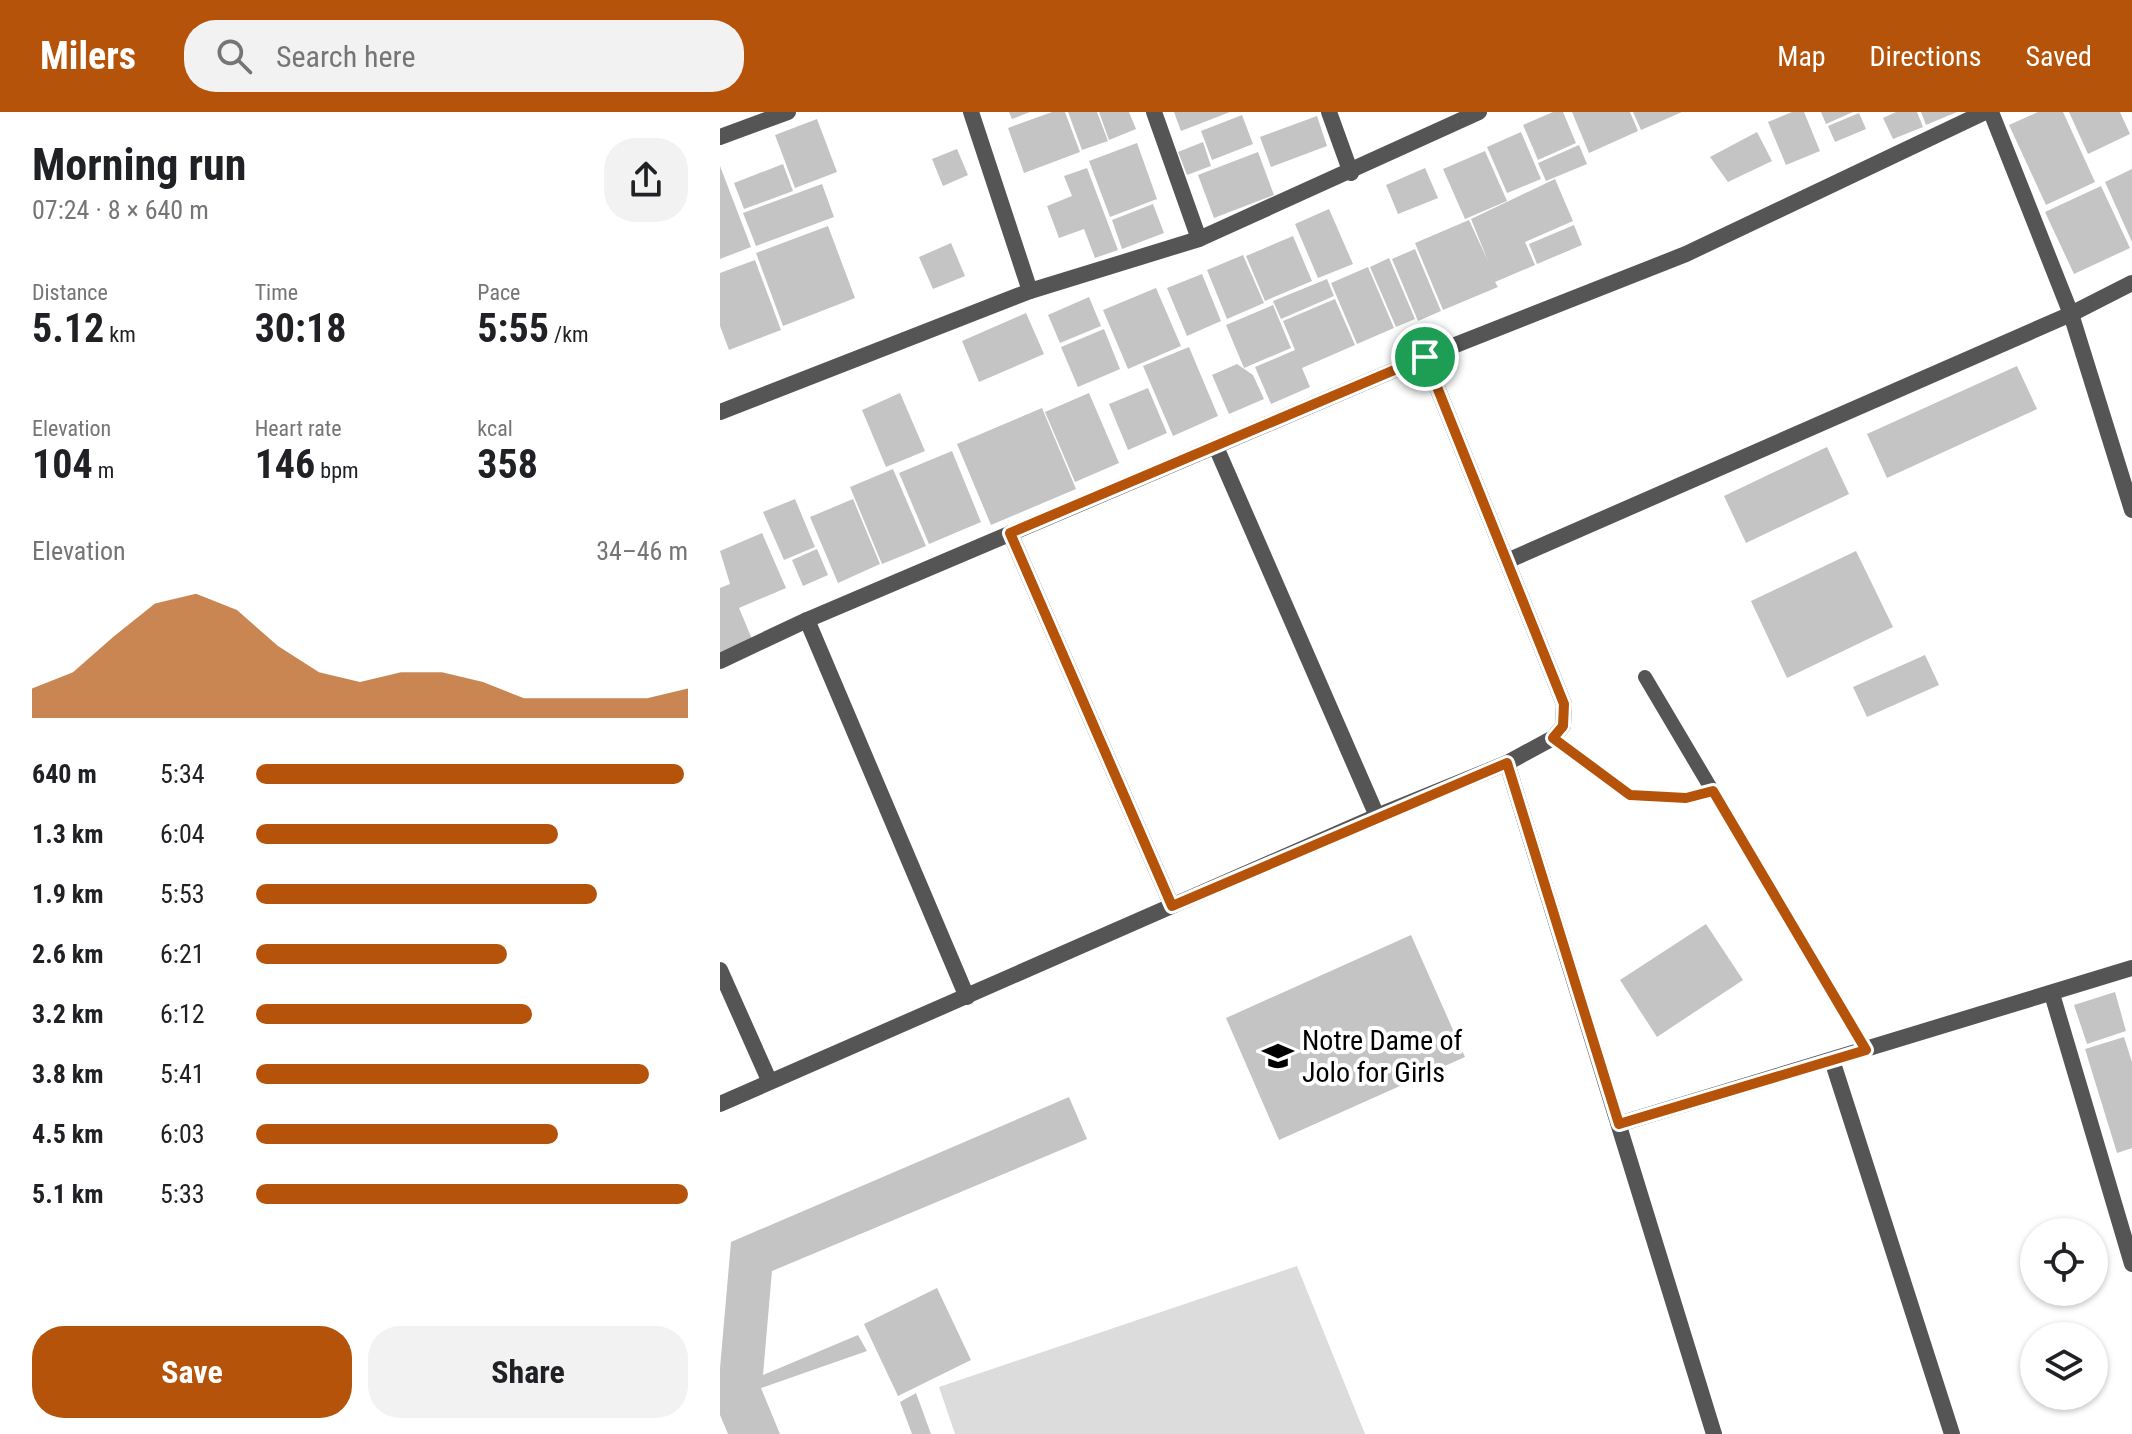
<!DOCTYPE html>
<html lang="en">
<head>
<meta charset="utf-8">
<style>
	:root { --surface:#fff; --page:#f2f2f2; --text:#202124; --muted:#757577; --accent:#b45309 }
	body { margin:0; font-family:"Roboto Condensed",sans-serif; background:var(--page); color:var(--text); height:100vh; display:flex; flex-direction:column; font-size:30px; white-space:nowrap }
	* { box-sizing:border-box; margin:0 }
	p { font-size:26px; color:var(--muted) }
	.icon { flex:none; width:44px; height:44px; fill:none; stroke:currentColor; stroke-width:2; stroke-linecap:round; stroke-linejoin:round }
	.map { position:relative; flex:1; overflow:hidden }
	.drawer { display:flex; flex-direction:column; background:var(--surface); width:720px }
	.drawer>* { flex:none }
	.fabs { position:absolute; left:1300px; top:1106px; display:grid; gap:16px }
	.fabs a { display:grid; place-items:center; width:88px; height:88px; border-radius:50%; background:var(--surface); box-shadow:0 2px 6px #0004; font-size:40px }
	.pin { position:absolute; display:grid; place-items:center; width:68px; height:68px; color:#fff; margin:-34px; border:4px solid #fff; border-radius:50%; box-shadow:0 2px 8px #0007 }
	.round { display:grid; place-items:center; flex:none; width:84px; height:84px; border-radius:32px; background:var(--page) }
	.summary { display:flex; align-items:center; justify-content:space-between; height:136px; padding:0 32px }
	h1 { font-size:44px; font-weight:700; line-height:60px }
	.figures { display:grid; grid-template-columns:repeat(3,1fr); gap:12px; height:136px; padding:8px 32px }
	.figures div { display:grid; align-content:center }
	.figures b { font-size:40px; font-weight:700 }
	.figures small { font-size:22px; font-weight:400 }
	.figures p { font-size:22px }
	.chart { height:224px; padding:16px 32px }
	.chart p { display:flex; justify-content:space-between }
	.chart svg { width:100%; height:144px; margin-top:8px; fill:var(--accent); opacity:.7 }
	.cta { display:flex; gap:16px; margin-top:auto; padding:16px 32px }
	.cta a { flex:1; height:92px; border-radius:32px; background:var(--accent); color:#fff; font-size:32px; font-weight:700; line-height:92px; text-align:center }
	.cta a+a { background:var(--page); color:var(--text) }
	ul { padding:0 32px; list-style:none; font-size:26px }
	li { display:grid; grid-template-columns:128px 96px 1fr; align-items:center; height:60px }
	li i { height:20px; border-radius:10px; background:var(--accent) }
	header { display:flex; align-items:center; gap:48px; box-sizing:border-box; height:112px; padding:0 40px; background:var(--accent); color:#fff }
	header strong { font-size:38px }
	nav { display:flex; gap:44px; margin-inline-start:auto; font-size:28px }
	.search { width:560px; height:72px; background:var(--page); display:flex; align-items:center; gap:20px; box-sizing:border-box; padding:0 28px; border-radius:32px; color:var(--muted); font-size:30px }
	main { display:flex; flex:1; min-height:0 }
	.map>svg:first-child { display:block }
	.green { fill:#dcdcdc }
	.building { fill:#c4c4c4 }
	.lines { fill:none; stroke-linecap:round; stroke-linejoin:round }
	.lane { stroke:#555; stroke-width:14 }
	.street { stroke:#555; stroke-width:16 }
	.route-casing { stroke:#fff; stroke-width:16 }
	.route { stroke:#b45309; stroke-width:10 }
	.labels { text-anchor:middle; stroke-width:8; stroke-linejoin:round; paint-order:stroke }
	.poi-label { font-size:28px; fill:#000; stroke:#fff; text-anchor:start }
</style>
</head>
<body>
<header>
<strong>Milers</strong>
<div class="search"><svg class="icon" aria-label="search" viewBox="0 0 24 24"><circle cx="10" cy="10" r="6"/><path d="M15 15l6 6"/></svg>Search here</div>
<nav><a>Map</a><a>Directions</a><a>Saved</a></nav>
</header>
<main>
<section class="drawer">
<div class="summary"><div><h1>Morning run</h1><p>07:24 · 8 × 640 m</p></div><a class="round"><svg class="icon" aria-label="share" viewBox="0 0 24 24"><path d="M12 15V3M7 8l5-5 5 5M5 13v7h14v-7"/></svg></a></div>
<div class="figures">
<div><p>Distance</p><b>5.12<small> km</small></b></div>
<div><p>Time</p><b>30:18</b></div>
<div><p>Pace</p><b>5:55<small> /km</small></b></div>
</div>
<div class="figures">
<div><p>Elevation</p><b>104<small> m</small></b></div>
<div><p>Heart rate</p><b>146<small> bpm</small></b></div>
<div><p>kcal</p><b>358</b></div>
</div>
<div class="chart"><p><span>Elevation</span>34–46 m</p>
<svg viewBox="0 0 160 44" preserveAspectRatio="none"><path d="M0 44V35L10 30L20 19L30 9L40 6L50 11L60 22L70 30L80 33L90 30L100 30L110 33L120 38L130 38L140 38L150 38L160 35V44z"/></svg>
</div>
<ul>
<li><b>640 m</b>5:34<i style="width:99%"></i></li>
<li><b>1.3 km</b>6:04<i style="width:70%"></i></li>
<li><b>1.9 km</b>5:53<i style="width:79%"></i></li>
<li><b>2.6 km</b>6:21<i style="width:58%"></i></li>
<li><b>3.2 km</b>6:12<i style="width:64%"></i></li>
<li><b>3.8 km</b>5:41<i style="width:91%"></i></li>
<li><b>4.5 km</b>6:03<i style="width:70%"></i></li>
<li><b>5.1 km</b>5:33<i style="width:100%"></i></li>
</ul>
<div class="cta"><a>Save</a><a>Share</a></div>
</section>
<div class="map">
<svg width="1412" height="1322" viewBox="0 0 1412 1322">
	<rect width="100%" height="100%" fill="#fff"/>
	<path class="green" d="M577,1154l68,168h-410l-16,-47z"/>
	<g class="building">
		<path d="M289,0h21l-18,7z"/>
		<path d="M332,0h13l15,40 -56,21 -16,-45z"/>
		<path d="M348,0h29l11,29 -26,9z"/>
		<path d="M379,0h30l7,17 -27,11z"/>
		<path d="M454,0h56l-49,19z"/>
		<path d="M833,0h10l13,31 -38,17 -15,-35z"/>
		<path d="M852,0h58l8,19 -49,22z"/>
		<path d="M913,0h49l-41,18z"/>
		<path d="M1072,0h12l16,39 -34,14 -18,-43z"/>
		<path d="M1101,0h32l-27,12z"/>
		<path d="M1176,0h21l6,15 -30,12 -10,-21z"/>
		<path d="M1201,0h36l-31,13z"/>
		<path d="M1318,0h25l32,70 -49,23 -37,-80z"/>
		<path d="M1349,0h51l10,22 -42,20z"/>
		<path d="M1139,1l7,16 -31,13 -7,-16z"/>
		<path d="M522,3l11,29 -41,16 -11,-29z"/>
		<path d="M597,4l10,30 -56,21 -11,-30z"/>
		<path d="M97,7l20,53 -42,16 -20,-53z"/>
		<path d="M801,20l20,47 -34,14 -20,-46z"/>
		<path d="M1037,20l15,29 -44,21 -18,-25z"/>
		<path d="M483,30l8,24 -24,9 -9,-23z"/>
		<path d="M417,31l20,56 -47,18 -21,-56z"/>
		<path d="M859,33l8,19 -41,17 -8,-18z"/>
		<path d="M237,37l11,26 -25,11 -11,-27z"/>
		<path d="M765,39l22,50 -42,18 -22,-50z"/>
		<path d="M538,40l16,43 -60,23 -16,-43z"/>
		<path d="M63,52l10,27 -49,18 -10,-26z"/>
		<path d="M0,54l31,81 -31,12z"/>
		<path d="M367,56l31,82 -23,8 -11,-29 -25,9 -12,-32 25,-10 -8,-20z"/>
		<path d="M705,56l13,30 -40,16 -12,-29z"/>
		<path d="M1412,57v73l-27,-60z"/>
		<path d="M835,67l18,42 -48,21 10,23 -40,17 3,5 -55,23 -28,-67 54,-23 19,41 -17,-42z"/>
		<path d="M102,72l12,33 -78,29 -13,-33z"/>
		<path d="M1381,74l29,62 -56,26 -29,-62z"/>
		<path d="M433,92l11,29 -42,16 -10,-29z"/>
		<path d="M609,97l24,55 -35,14 -23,-54z"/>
		<path d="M854,113l8,20 -45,19 -8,-20z"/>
		<path d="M108,114l27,72 -72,28 -27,-73z"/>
		<path d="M573,124l19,45 -47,20 -19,-45z"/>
		<path d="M231,131l14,33 -32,13 -14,-32z"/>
		<path d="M695,137l26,62 -23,10 -26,-62z"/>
		<path d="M523,143l21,48 -37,16 -20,-49z"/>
		<path d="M669,146l26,61 -19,8 -26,-60z"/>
		<path d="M35,148l26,70 -52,20 -9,-24v-53z"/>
		<path d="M648,155l26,61 -37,16 -26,-61z"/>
		<path d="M482,162l19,47 -34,15 -20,-48z"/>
		<path d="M607,167l7,17 -53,23 -8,-18z"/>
		<path d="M436,176l25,58 -53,23 -25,-59z"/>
		<path d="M369,185l12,29 -41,17 -12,-28z"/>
		<path d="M615,187l20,46 -53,23 8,19 -39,17 -16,-37 40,-17 -12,-29z"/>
		<path d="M553,193l18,43 -47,20 -18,-43z"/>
		<path d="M306,201l18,41 -65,28 -17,-41z"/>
		<path d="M384,217l16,40 -42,18 -17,-40z"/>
		<path d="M469,235l29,69 -45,20 -30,-70z"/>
		<path d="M517,252l16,11 11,24 -35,15 -17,-39z"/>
		<path d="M1297,254l20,43 -150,69 -20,-44z"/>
		<path d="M428,276l19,45 -39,17 -19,-46z"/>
		<path d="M180,281l25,58 -39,16 -24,-57z"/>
		<path d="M369,281l30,70 -44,19 -30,-70z"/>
		<path d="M322,296l34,81 -85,36 -34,-81z"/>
		<path d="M1107,335l22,47 -103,49 -22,-47z"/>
		<path d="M232,339l29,71 -52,22 -30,-71z"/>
		<path d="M173,357l33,77 -44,18 -32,-77z"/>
		<path d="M75,387l20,48 -31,13 -21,-48z"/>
		<path d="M133,387l27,65 -42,19 -28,-66z"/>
		<path d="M42,421l24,55 -47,20 13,31 -32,13v-64l10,-4 -10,-33z"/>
		<path d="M97,437l11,26 -25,11 -11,-26z"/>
		<path d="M1136,439l37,76 -106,51 -36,-77z"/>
		<path d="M1205,543l14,30 -72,32 -14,-30z"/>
		<path d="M986,812l37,56 -86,57 -37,-57z"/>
		<path d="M691,823l54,122 -186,83 -53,-122z"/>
		<path d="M1395,880l11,39 -39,13 -13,-39z"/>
		<path d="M1404,925l8,25v86l-15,5 -32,-104z"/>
		<path d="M349,985l18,42 -315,132 -9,104 95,-40 9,16 -106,37 19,46h-52l-8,-19v-47l11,-126z"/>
		<path d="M217,1176l34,72 -73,36 -34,-72z"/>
		<path d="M196,1281l15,41h-19l-12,-32z"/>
	</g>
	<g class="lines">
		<g class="lane">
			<path d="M925,565l221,373"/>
			<path d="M833,626l77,57 56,3 27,-7"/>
		</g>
		<g class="street">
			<path d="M251,0l59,179 169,-52 280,-127"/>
			<path d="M434,0l45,127"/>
			<path d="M609,0l22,61"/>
			<path d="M1271,0l80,202 61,196"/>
			<path d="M0,25l68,-25"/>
			<path d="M0,300l310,-121"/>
			<path d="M496,335l161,369"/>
			<path d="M290,421l162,373"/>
			<path d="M787,449l564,-247 61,-31"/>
			<path d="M87,508l160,377"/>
			<path d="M0,549l87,-41 618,-263 261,-103 299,-142"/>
			<path d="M787,651l207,671"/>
			<path d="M0,858l49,110"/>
			<path d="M1332,882l80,270"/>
			<path d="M1112,948l120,374"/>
			<path d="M0,992l657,-288 130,-53 46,-25 10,-12 1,-22 -139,-347"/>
			<path d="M899,1012l513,-156"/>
		</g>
	</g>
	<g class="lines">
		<defs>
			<path id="route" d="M705,245l139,347 -1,22 -10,12 77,57 56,3 27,-7 153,259 -247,74 -112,-361 -335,143 -162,-373z"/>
		</defs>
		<use href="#route" class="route-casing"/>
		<use href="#route" class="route"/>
	</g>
	<defs>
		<symbol id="school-bare" viewBox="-9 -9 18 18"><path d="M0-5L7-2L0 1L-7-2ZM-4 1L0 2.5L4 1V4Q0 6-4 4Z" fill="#000" stroke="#fff" stroke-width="2.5" paint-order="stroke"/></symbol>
	</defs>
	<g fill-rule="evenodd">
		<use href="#school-bare" x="536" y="922" width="44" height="44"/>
	</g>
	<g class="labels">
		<g class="poi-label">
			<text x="582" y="938">Notre Dame of<tspan x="582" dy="32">Jolo for Girls</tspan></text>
		</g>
	</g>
</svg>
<div class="fabs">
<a><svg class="icon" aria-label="locate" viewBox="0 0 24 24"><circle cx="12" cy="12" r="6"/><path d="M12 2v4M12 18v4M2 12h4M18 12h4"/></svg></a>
<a><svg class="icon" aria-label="layers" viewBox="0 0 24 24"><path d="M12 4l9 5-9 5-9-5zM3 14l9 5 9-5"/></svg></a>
</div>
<div class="pin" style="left:705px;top:245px;background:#1e9e55"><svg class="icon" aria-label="arrive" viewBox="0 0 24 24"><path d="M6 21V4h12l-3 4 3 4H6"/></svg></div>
</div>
</main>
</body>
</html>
